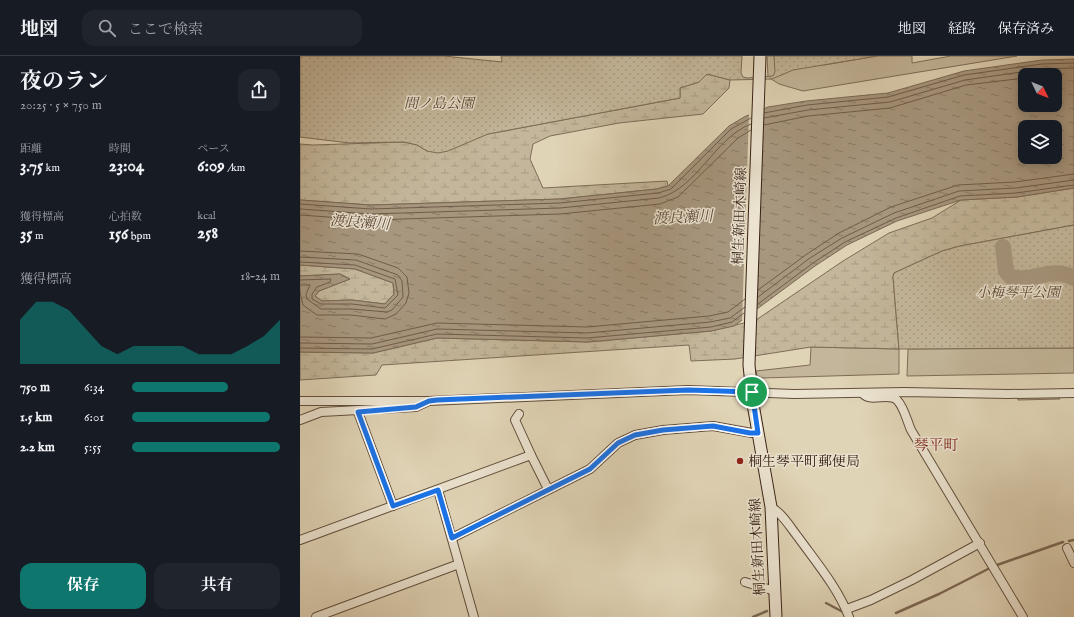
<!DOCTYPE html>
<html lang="ja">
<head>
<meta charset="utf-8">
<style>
	:root { --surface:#171b24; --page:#20242c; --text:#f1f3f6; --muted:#9ea1a6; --line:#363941; --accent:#0f766e }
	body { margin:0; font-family:"IM FELL English","Noto Serif JP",serif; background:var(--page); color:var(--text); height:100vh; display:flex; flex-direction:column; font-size:15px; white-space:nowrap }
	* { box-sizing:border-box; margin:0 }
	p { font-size:13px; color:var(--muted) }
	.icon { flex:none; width:22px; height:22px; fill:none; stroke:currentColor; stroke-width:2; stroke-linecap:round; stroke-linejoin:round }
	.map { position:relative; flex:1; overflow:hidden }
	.panel { display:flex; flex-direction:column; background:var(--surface); width:300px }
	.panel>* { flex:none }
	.needle { width:26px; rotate:133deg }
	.tools { position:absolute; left:718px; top:12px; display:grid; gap:8px }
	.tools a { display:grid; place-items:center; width:44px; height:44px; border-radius:8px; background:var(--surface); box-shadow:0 2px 10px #0003; font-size:20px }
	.pin { position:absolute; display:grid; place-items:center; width:34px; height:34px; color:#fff; margin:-17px; border:2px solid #fff; border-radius:50%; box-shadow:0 1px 4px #0007 }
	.round { display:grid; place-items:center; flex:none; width:42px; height:42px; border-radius:12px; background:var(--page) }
	.overview { display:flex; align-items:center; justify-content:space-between; height:68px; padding:0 20px }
	h1 { font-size:22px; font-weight:700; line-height:30px }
	.stats { display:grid; grid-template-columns:repeat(3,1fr); gap:6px; height:68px; padding:4px 20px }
	.stats div { display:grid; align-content:center }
	.stats b { font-size:17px; font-weight:700 }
	.stats small { font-size:11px; font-weight:400 }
	.stats p { font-size:11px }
	.chart { height:112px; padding:8px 20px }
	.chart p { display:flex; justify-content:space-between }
	.chart svg { width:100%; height:72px; margin-top:4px; fill:var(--accent); opacity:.7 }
	.cta { display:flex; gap:8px; margin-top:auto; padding:8px 20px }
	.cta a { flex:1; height:46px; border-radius:12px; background:var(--accent); color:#fff; font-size:16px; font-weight:700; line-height:46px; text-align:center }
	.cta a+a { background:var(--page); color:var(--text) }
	ul { padding:0 20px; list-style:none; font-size:13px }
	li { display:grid; grid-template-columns:64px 48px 1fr; align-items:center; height:30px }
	li i { height:10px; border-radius:5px; background:var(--accent) }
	header { display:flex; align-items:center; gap:24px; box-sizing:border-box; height:56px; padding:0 20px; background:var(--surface); border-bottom:1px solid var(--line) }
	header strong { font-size:19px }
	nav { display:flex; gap:22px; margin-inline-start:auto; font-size:14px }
	.search { width:280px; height:36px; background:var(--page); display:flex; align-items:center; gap:10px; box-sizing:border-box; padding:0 14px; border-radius:12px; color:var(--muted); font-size:15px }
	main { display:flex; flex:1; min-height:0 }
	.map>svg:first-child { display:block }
	.grass { fill:#c3b69a; stroke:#7e6c57 }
	.wetland { fill:url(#wetland-marsh); stroke:#7e6c57 }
	.park { fill:url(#park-dots); stroke:#7e6c57 }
	.water { fill:url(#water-ripples); stroke:#7b6854; fill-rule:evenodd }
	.pier { fill:#e0d4b6 }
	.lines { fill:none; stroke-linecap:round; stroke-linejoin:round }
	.shore { stroke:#705c4a; stroke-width:1 }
	.stream { stroke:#7b6854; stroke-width:2.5 }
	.river { stroke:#a7977f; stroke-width:16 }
	.street-casing { stroke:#624e3c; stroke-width:10 }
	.secondary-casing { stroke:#382114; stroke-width:13 }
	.street { stroke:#ebe3d0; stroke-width:8 }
	.secondary { stroke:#ebe3d0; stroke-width:11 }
	.route-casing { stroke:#fff; stroke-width:8 }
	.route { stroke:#1a73e8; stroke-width:5 }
	.poi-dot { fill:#8f2418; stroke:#ebe3d0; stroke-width:1.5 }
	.labels { text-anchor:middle; stroke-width:3; stroke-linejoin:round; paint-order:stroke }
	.park-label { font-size:14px; font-style:italic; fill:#5b4636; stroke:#ebe3d0 }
	.street-label { font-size:14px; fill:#382114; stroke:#ebe3d0 }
	.poi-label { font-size:14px; fill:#382114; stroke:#ebe3d0; text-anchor:start }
	.water-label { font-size:15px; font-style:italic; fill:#5f4a39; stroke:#ebe3d0 }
	.neighbourhood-label { font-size:15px; fill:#7a1f14; stroke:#ebe3d0 }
</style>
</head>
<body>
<header>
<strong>地図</strong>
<div class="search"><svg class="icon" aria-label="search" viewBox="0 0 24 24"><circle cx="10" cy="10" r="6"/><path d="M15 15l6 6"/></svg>ここで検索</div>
<nav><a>地図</a><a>経路</a><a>保存済み</a></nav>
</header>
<main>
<section class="panel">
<div class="overview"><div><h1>夜のラン</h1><p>20:25 · 5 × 750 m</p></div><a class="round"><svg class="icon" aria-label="share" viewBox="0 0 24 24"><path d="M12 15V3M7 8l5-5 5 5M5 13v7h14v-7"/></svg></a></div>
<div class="stats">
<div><p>距離</p><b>3.75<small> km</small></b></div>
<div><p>時間</p><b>23:04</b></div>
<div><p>ペース</p><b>6:09<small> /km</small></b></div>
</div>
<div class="stats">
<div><p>獲得標高</p><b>35<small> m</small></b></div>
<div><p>心拍数</p><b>156<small> bpm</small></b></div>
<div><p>kcal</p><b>258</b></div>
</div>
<div class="chart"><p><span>獲得標高</span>18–24 m</p>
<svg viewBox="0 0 160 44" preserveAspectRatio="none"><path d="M0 44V17L10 6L20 6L30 11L40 22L50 33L60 38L70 33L80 33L90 33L100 33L110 38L120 38L130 38L140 33L150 27L160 17V44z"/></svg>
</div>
<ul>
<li><b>750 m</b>6:34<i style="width:65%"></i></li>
<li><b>1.5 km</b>6:01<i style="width:93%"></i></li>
<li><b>2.2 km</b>5:55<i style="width:100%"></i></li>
</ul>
<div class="cta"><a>保存</a><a>共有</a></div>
</section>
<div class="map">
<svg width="774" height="561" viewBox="0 0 774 561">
	<defs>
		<pattern id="wetland-marsh" width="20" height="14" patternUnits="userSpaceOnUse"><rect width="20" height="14" fill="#c3b69a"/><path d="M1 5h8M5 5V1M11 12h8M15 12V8" fill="none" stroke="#a89c84"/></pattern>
		<pattern id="park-dots" width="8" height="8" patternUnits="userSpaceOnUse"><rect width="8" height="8" fill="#c3b69a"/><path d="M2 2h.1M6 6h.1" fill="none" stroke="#a89c84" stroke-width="1.8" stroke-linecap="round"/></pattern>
		<pattern id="water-ripples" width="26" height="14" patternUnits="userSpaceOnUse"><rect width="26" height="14" fill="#a7977f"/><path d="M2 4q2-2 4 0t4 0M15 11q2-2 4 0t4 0" fill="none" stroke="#897b67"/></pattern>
	</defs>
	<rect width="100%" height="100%" fill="#e0d4b6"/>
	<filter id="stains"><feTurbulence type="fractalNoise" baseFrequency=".005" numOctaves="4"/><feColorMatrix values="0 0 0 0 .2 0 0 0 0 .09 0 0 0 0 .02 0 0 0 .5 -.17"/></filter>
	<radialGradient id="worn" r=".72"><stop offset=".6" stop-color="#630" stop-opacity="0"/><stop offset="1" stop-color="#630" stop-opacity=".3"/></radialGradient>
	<g class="grass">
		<path d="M467,0h9l48,9 53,-9h35v7l39,-7h66l-214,35 -24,-7 -11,-7z"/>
		<path d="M511,291l88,2v25l-137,4 -5,-2 -1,-5 54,-6z"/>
		<path d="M774,292v25l-167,3 1,-27z"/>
		<path d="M758,340l2,3 -42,1v-2z"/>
	</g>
	<g class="wetland">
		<path d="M407,18l23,6 -1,8 -26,26 -84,9 -69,13 -17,8 -3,15 13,29 124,-7 1,5 -11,3 -97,10 -189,6 -71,-5v-56l13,1 91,-3 13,3 10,6 61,-17 192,-36v-10l19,-6z"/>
		<path d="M774,132v37l-114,21 -18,5 -48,22 -1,4 6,72 -88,-2 -76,12 -44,2 -2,-16 -307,20 -6,10 -76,5v-28l73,1 64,-15 151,4 123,-11 45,-11 87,-59 46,-28 43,-15 29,-18 56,-3z"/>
		<path d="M0,209l55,4 38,14 1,11 -9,10 -33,-4 -30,1 -7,-5 4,-5 31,-12 -10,-5 -40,2z"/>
	</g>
	<g class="park">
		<path d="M0,0h144l58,6 -1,-6h241l-1,17 2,4 4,1 26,-2 2,-4 -1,-16h103l-84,14 -21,9 -42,1 -23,-6 -8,8 -19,6v10l-192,36 -40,17 -10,2 -11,-2 -10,-6 -13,-3 -55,1 -49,-6z"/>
		<path d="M774,169v123l-175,1 -6,-72 1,-4 48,-22 18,-5z"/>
	</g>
	<path class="water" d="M774,3v129l-57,9 -56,3 -64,21 -50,24 -32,21 -81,60 -23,5 -123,11 -151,-4 -64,15 -73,-1v-76l40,-2 10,5 -31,12 -4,5 7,5 30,-1 33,4 9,-10 -1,-11 -38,-14 -55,-4v-65l71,5 189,-6 97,-10 11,-3 61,-60 15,-9 24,-10 38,-6 82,-8 76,-22 78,-11zM725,19h30v30h-30zM725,71h30v30h-30z"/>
	<path class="pier" d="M464,51l-8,205 -14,11 7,-211z"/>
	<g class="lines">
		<g class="shore">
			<path d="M464,57l43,-8 81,-8 76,-22 78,-11 32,-1"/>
			<path d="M464,62l44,-8 82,-8 75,-22 78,-11 31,-1"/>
			<path d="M464,69l44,-9 82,-8 76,-23 59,-7"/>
			<path d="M0,148l71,5 189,-6 98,-10 13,-4 60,-60 20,-11"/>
			<path d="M0,153l71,5 189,-6 99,-10c39,-10 55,-60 92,-74"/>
			<path d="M0,159l71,5 189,-6 100,-10 18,-7 60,-59 13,-8"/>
			<path d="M0,195l58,3 40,14 9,9 2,16 -3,10 -10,11 -11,5 -34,-4h-34l-14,-10 -3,-13"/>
			<path d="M0,201l56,3 42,15 4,6 1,16 -11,13 -5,2 -36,-3h-30l-14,-10 -1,-5 4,-9h-10"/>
			<path d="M0,206l55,3 40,14 3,16 -13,13 -33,-4h-31l-9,-5v-5l5,-7 13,-5 1,-3 -31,1"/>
			<path d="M458,234l49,-36 32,-21 52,-26 67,-22 57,-3 59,-8"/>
			<path d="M458,241l52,-39 32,-20 52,-25 65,-22 57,-3 58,-8"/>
			<path d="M458,248l55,-41 32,-21 51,-24 64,-22 56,-3 58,-8"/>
			<path d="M0,281l71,1 66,-15 150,4 122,-11 19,-4 17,-13"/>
			<path d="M0,287l72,1 65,-15 150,4 123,-11 20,-4 15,-11"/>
			<path d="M0,292l72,1 65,-15 150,4 124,-11 21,-5 12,-9"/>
		</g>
		<g class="stream">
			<path d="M769,485l5,-1"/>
			<path d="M697,509l66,-23"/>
			<path d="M526,547l17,9"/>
			<path d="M596,557l43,-19 51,-26"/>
			<path d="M453,561l14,-6"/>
		</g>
		<path class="river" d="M703,191l3,24 5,6c23,6 39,-12 63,1"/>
		<defs>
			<g id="street">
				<path d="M563,338c9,9 25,-2 34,6 7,7 10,21 14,30l112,187"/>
				<path d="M0,345h129l259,-11 106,4 110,-2 104,2 66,-1"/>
				<path d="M58,356l35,94"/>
				<path d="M219,358l-4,6 16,35"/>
				<path d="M0,364l21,-8 95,-5 13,-6"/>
				<path d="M138,434l36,127"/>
				<path d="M471,451c12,7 19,20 27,30 18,25 40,51 51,80"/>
				<path d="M152,482l138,-69 28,-26 17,-8 28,-5 50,-4 39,7h7"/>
				<path d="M0,484l231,-85 17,34"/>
				<path d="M767,492l7,15"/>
				<path d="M445,526l30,9"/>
				<path d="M547,553l24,-9 41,-20 68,-37"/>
				<path d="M16,561l143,-53"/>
			</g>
			<path id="secondary" d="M460,0l-11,309 4,39 18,103 5,110"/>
		</defs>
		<use href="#street" class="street-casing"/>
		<use href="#secondary" class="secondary-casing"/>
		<use href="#street" class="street"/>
		<use href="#secondary" class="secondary"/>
	</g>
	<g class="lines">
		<defs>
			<path id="route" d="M388,334l64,2 6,41h-8l-37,-7 -50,4 -28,5 -17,8 -28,26 -138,69 -14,-48 -45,16 -35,-94 58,-5 13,-6 8,-1z"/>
		</defs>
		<use href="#route" class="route-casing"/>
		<use href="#route" class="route"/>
	</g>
	<circle class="poi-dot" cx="440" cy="405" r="4"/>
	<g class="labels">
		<g class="park-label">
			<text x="139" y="52">間ノ島公園</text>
			<text x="718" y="241">小梅琴平公園</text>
		</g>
		<g class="street-label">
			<text transform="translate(439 160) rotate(-88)" y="5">桐生新田木崎線</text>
			<text transform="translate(457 491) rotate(-93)" y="5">桐生新田木崎線</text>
		</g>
		<g class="poi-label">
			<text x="448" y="410">桐生琴平町郵便局</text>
		</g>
		<g class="water-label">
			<text transform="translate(383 161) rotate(-3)" y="5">渡良瀬川</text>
			<text transform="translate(60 166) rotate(4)" y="5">渡良瀬川</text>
		</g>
		<g class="neighbourhood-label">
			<text x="636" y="394">琴平町</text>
		</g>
	</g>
	<rect width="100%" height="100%" filter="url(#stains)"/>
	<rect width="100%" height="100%" fill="url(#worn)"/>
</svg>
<div class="tools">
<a><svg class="needle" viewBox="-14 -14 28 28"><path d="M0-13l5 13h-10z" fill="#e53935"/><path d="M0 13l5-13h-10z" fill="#9ea1a6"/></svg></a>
<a><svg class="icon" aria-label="layers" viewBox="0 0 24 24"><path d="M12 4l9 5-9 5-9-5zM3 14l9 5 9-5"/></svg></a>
</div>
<div class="pin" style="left:452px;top:336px;background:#1e9e55"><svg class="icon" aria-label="arrive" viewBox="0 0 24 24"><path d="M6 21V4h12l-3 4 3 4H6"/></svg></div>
</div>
</main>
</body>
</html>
